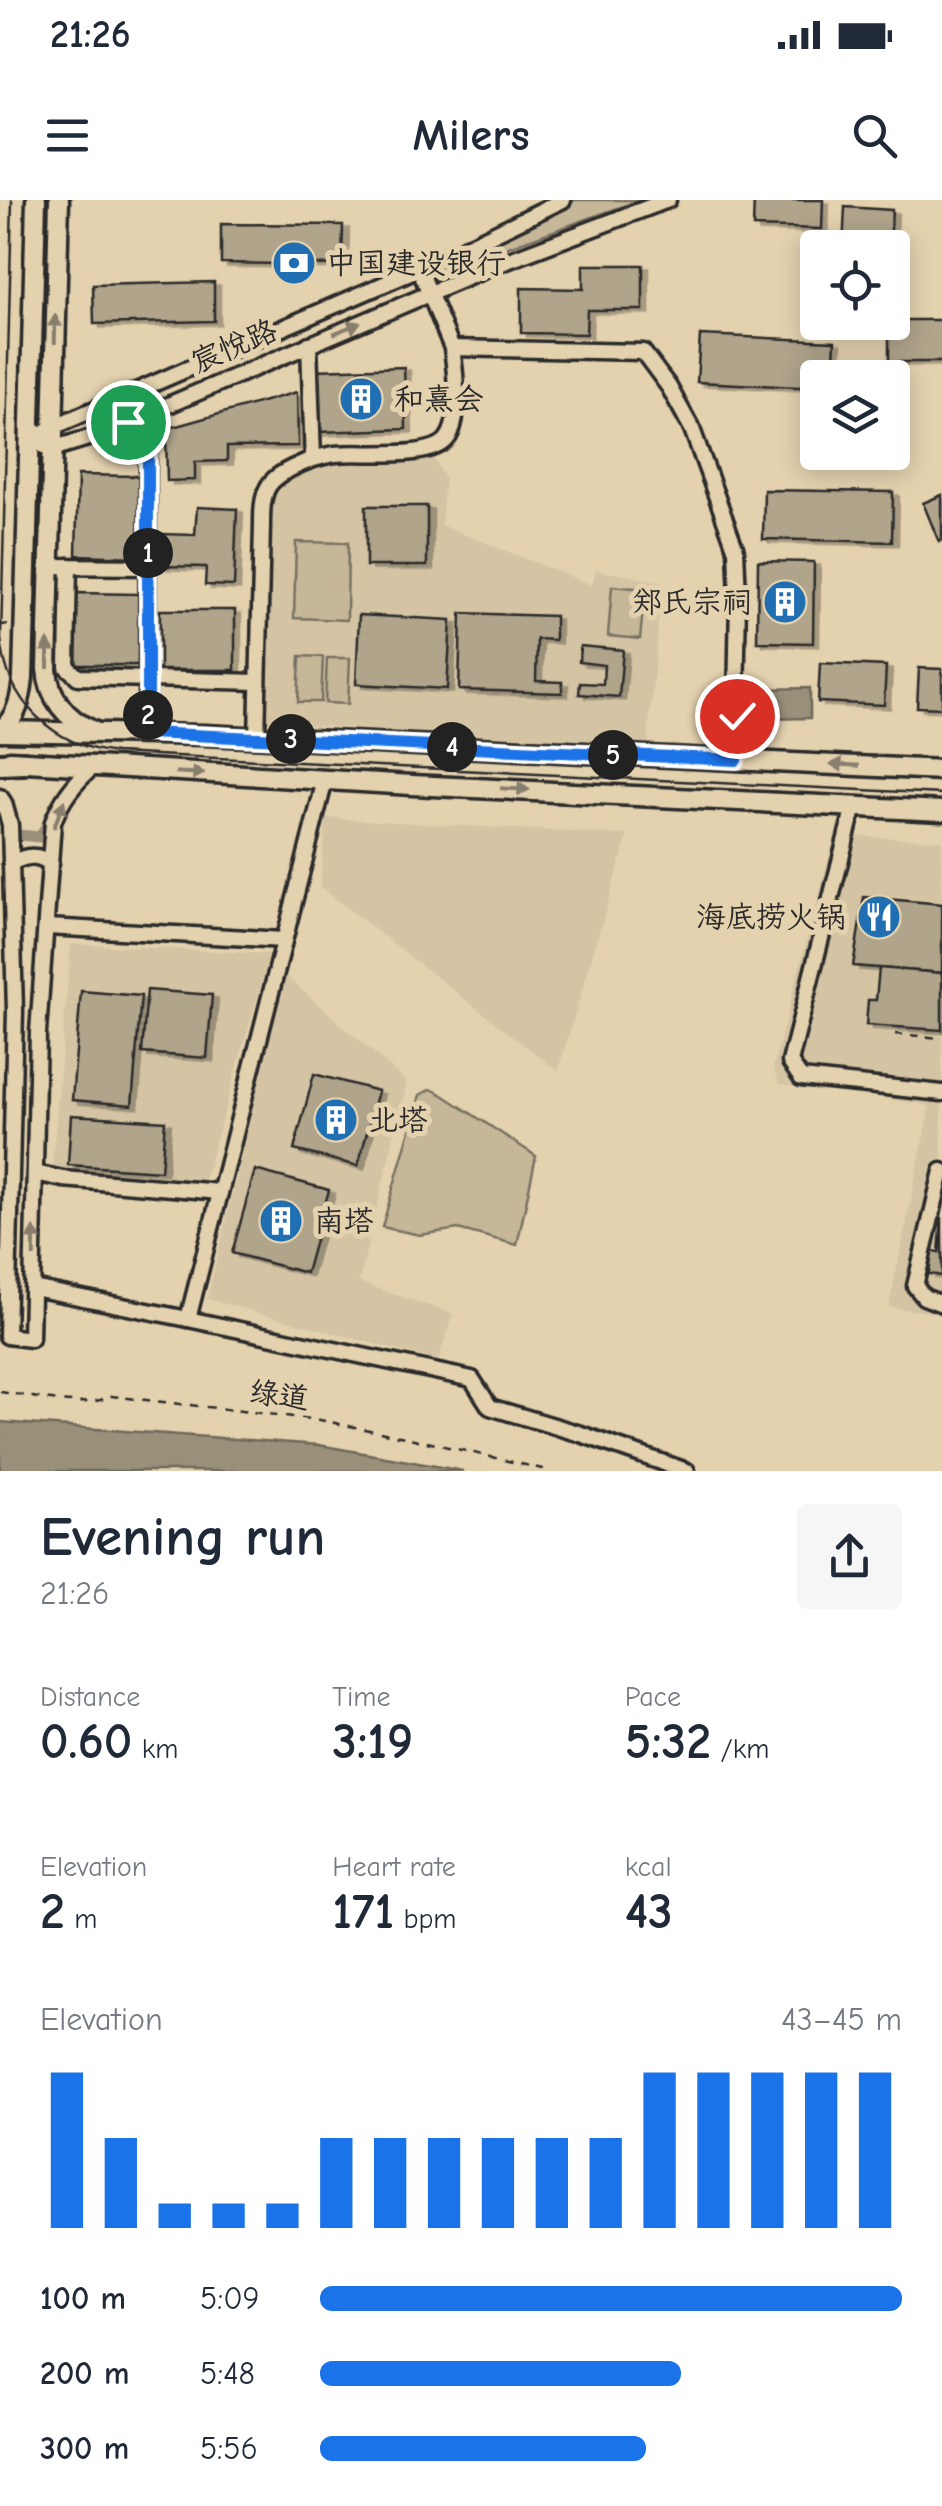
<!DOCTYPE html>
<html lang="en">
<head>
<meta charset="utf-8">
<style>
	:root { --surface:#fff; --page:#f6f6f7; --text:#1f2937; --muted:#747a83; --accent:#1a73e8 }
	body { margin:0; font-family:"Comic Neue","LXGW WenKai TC",sans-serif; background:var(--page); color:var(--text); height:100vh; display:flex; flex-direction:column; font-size:38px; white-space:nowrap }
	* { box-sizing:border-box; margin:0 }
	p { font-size:32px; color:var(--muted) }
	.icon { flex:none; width:55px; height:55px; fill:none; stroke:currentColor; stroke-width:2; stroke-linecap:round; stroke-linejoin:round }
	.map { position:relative; height:1271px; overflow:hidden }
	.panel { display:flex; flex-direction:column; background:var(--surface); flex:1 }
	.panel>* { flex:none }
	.tools { position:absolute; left:800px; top:30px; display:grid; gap:20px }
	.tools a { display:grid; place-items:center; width:110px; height:110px; border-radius:10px; background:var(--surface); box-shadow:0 5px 25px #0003; font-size:50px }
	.pin { position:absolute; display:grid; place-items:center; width:85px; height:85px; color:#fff; margin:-42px; border:5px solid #fff; border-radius:50%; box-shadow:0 2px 10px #0007 }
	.km { position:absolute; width:50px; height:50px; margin:-25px; border-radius:50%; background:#222; color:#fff; font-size:28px; line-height:50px; text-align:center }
	.round { display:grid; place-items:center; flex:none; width:105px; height:105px; border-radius:10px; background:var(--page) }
	.headline { display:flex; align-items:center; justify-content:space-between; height:170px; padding:0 40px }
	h1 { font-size:55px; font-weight:600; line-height:75px }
	.figures { display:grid; grid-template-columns:repeat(3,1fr); gap:15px; height:170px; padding:10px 40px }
	.figures div { display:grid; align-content:center }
	.figures b { font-size:50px; font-weight:600 }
	.figures small { font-size:28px; font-weight:400 }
	.figures p { font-size:28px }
	.chart { height:280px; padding:20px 40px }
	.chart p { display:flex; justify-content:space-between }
	.chart svg { width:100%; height:180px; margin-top:10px; stroke:var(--accent); stroke-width:6 }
	ul { padding:0 40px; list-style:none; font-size:32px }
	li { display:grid; grid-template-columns:160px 120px 1fr; align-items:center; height:75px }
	li i { height:25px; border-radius:12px; background:var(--accent) }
	.status { display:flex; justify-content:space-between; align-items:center; height:70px; padding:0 50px; background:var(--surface); direction:ltr }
	.status svg { height:28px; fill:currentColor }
	header { display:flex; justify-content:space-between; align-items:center; height:130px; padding:0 40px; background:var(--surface); font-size:45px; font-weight:600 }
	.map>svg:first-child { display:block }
	.built { fill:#d4c4a4 }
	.green { fill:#c6b799; stroke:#787162; stroke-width:2.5 }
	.water { fill:#9a907a; stroke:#6e685a; stroke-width:2.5 }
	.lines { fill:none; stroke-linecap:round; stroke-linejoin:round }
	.canal { stroke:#9a907a; stroke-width:11 }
	.building { fill:#b0a48b; stroke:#2b2b2b; stroke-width:2.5; filter:url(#shadow) }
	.minor-casing { stroke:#2b2b2b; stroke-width:21 }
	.major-casing { stroke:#2b2b2b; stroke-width:25 }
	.highway-casing { stroke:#2b2b2b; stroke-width:28 }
	.path { stroke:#2b2b2b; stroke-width:2.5; stroke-dasharray:8 8; stroke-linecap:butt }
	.minor { stroke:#e4d2af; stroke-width:14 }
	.major { stroke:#e4d2af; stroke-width:18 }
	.highway { stroke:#e4d2af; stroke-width:20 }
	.tram { stroke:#2b2b2b; stroke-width:2.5 }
	.oneway { fill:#887e6d }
	.route-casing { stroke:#fff; stroke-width:20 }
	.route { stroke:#1a73e8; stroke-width:12 }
	.labels { text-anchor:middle; stroke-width:10; stroke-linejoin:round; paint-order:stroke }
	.poi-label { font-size:30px; fill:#2b2b2b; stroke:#e4d2af; text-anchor:start }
	.street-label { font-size:30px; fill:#2b2b2b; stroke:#e4d2af }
</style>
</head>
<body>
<div class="status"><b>21:26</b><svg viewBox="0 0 49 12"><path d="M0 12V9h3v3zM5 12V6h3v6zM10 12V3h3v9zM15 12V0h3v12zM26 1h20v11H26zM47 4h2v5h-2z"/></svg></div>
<header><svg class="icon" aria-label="menu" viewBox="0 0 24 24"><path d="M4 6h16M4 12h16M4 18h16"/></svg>Milers<svg class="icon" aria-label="search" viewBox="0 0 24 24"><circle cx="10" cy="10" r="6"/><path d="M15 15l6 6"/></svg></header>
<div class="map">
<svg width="942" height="1271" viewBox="0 0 942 1271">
	<defs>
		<filter id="shadow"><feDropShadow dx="6" dy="3.5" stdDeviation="0" flood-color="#0004"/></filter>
	</defs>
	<rect width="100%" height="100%" fill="#e4d2af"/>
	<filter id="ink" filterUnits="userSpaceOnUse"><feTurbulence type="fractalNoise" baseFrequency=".01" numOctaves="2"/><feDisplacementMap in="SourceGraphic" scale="20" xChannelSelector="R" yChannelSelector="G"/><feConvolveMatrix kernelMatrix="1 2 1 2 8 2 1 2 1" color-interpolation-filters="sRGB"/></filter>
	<g filter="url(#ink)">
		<g class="built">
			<path d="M432,255l13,23 -4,47 151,60 4,-15 66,12 -15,167 -382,-27 7,-237 59,-24z"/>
			<path d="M326,618l302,17 -70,236 -238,-184z"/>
			<path d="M835,635l107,5v474l-53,-7 41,-201 -66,-11 -58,-5 -27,-7 -6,-16z"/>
			<path d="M71,744l199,10 -66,227 -152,-13z"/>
			<path d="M285,775l122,107 -48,200 94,32 -15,47 -231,-62z"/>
		</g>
		<g class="green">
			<path d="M575,0h65l-190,68 -3,-7z"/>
			<path d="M296,342l52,1 -1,77 -53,-2z"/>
			<path d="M612,386l33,3 -5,50 -32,-3z"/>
			<path d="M300,456l23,1 -2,45h-23z"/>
			<path d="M327,458h23l-2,46 -23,-1z"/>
			<path d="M431,889l12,6 93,61 -19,89 -59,-16 -38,6 -38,-8 38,-132z"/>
		</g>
		<g class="water">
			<path d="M810,488v30l-48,1v-30z"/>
			<path d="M0,1222l319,23 144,26h-463z"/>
		</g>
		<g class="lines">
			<path class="canal" d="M17,635l23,2 12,-22"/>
		</g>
		<g class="building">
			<path d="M754,0h69l-1,29 -69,-2z"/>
			<path d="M845,7l47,3 -2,38h-47z"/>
			<path d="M221,24l122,1 -1,40 -121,-2z"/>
			<path d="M583,65h60v45h-56l-1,24 -65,-1v-45l62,1z"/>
			<path d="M214,82v39l-120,3 -1,-39z"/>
			<path d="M892,120h50v42h-53v-40h3z"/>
			<path d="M700,135l135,6 -2,37h-15v10l-121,-6z"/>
			<path d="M404,167l2,62 -88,3 -2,-62z"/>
			<path d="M297,192l1,54 -71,1v14l-32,1v18l-28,1 -1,-52z"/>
			<path d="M78,275l61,1 -1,81 -62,-2z"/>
			<path d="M764,290l129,2 -1,50 -129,-3z"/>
			<path d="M942,295v45l-3,2 -16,-39z"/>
			<rect x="366" y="306" width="61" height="60"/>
			<path d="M197,307l40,2 -3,77 -29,-1 1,-18 -45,-1 2,-32 32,1z"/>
			<path d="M758,361l56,1 -1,81 -56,-1z"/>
			<path d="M76,393l63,1 -1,71h-63z"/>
			<rect x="160" y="410" width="75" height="60"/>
			<path d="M461,413l94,3v24l-18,-1 -1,42 26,1v11l-103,-3z"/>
			<path d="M359,415l92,5 -4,69 -91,-5z"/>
			<path d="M580,446l43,4 -4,47 -40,-3 1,-11 23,1 1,-19 -25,-3z"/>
			<path d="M820,463l66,3 -2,39 -66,-3z"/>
			<path d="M919,468l23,1v39l-25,-1z"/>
			<path d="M864,697l78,7v69l-89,-7z"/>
			<path d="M879,768l63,5v57l-76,-5 2,-25h8z"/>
			<path d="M147,790l65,5 -5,63 -65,-5z"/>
			<path d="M81,791l60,5 -9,109 -60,-5z"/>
			<path d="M314,874l64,17 -20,75 -64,-16z"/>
			<path d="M71,915l94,6 -4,50 -93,-6z"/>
			<path d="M255,970l74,20 -23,83 -74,-20z"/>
			<path d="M942,1017v59l-13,-2 3,-23 7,1z"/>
		</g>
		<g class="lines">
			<defs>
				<g id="minor">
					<path d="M419,68l33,80 191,4 26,35 23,42 44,121 2,47 -3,163"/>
					<path d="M309,144l4,115"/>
					<path d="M30,240l22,9 46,-14 401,-171 169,-64"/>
					<path d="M30,240l23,-13 380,-164 130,-63"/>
					<path d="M49,366l99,1"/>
					<path d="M69,366l-2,101 11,10 180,5"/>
					<path d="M147,533l1,-320"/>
					<path d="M257,538l5,-213c0,-13 0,-27 6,-38 5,-9 14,-14 24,-19 14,-7 28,-12 43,-14 27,-3 96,6 112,-15 15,-19 8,-69 5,-91"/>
					<path d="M0,597l4,6 6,22 5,186 -8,325 24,3 7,-306 15,-211c8,-22 22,-40 40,-55"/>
					<path d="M854,606l-64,256 11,16 141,15"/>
					<path d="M11,663c14,-7 27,-10 40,1"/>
					<path d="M47,727l237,13"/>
					<path d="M942,971l-27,115 9,11 18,7"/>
					<path d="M35,973l28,6 157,13"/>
					<path d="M33,1088l155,31 284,60 18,28 91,27 106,37"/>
					<path d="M188,1119l137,-539"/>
				</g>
				<g id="major">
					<path d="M59,0l-12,469c2,29 19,50 46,62"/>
					<path d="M0,531l205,4 737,35"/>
					<path d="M0,531c17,-13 21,-33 23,-53l13,-478"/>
					<path d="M10,561l402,24 530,26"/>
				</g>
				<path id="highway" d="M0,564l23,-1"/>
			</defs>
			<use href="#minor" class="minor-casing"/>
			<use href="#major" class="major-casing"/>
			<use href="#highway" class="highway-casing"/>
			<g class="path">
				<path d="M0,425l11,-1"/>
				<path d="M895,834l47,4"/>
				<path d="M0,1192c32,3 82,19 111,4l209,24 94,19 137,32"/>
			</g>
			<use href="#minor" class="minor"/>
			<use href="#major" class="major"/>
			<use href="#highway" class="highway"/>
			<path class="tram" d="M12,0l-11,438c5,64 53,108 115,115l826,41"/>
		</g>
		<defs><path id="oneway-solid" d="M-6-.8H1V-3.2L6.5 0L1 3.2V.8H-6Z" transform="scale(2.5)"/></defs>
		<g class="oneway">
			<use href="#oneway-solid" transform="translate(347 128) rotate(-23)"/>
			<use href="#oneway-solid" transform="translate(55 129) rotate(-89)"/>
			<use href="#oneway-solid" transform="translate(48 454) rotate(-90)"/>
			<use href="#oneway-solid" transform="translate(845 565) rotate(-177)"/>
			<use href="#oneway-solid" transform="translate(190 573) rotate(3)"/>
			<use href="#oneway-solid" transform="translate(515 589) rotate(3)"/>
			<use href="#oneway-solid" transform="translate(59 614) rotate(-69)"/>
			<use href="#oneway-solid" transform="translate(34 1042) rotate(-89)"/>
		</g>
	</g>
	<g class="lines" filter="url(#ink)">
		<defs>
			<path id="route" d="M128,222l20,-8v319l588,27 1,-44"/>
		</defs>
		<use href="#route" class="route-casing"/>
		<use href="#route" class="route"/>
	</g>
	<defs>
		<symbol id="bank-disc" viewBox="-11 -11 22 22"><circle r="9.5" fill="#1f6fb2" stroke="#e4d2af"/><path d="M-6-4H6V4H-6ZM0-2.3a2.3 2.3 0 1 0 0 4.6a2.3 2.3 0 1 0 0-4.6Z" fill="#fff"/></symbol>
		<symbol id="building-disc" viewBox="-11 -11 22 22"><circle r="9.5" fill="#1f6fb2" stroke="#e4d2af"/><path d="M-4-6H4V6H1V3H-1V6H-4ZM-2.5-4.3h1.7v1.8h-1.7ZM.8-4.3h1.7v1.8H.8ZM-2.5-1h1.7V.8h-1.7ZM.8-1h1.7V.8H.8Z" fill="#fff"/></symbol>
		<symbol id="restaurant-disc" viewBox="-11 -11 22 22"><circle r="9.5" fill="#1f6fb2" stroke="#e4d2af"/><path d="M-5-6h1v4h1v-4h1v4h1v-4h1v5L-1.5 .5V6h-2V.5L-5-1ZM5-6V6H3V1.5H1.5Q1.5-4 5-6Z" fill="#fff"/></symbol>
	</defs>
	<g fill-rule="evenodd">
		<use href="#bank-disc" x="269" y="38" width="50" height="50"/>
		<use href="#building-disc" x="336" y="174" width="50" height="50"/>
		<use href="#building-disc" x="760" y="377" width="50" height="50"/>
		<use href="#restaurant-disc" x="854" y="692" width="50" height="50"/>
		<use href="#building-disc" x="311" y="895" width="50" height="50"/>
		<use href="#building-disc" x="256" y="996" width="50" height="50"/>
	</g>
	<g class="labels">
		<g class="poi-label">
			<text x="326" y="73">中国建设银行</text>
			<text x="394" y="209">和熹会</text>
			<text x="752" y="412" text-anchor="end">郑氏宗祠</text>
			<text x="846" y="727" text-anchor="end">海底捞火锅</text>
			<text x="368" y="930">北塔</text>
			<text x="314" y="1031">南塔</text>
		</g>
		<g class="street-label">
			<text transform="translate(234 146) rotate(-23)" y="10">宸悦路</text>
			<text transform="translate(279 1195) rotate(7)" y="10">绿道</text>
		</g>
	</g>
</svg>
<div class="tools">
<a><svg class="icon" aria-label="locate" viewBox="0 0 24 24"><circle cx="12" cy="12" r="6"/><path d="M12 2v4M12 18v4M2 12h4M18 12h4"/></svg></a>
<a><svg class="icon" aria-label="layers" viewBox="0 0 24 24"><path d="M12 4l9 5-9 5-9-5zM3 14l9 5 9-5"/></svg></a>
</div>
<div class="pin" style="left:128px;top:222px;background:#1e9e55"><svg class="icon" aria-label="arrive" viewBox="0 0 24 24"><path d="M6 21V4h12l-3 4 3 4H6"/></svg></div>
<div class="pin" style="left:737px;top:516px;background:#d93025"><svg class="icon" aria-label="check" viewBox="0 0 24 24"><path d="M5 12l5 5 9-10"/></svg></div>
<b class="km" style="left:148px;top:353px">1</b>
<b class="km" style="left:148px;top:515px">2</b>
<b class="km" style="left:291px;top:539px">3</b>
<b class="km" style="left:452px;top:547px">4</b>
<b class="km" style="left:613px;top:555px">5</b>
</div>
<section class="panel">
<div class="headline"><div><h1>Evening run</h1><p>21:26</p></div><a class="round"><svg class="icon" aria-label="share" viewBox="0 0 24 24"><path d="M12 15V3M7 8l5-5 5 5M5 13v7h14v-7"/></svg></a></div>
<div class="figures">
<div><p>Distance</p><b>0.60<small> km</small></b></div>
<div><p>Time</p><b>3:19</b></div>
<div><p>Pace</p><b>5:32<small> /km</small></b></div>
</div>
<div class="figures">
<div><p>Elevation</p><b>2<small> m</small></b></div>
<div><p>Heart rate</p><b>171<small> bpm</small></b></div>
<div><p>kcal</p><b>43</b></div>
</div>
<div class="chart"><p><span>Elevation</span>43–45 m</p>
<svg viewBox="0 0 160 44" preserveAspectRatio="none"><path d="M5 44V6M15 44V22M25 44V38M35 44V38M45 44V38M55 44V22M65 44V22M75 44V22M85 44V22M95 44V22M105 44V22M115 44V6M125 44V6M135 44V6M145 44V6M155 44V6"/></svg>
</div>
<ul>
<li><b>100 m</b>5:09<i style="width:100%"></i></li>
<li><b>200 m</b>5:48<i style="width:62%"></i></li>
<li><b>300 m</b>5:56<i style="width:56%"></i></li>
</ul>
</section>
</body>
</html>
